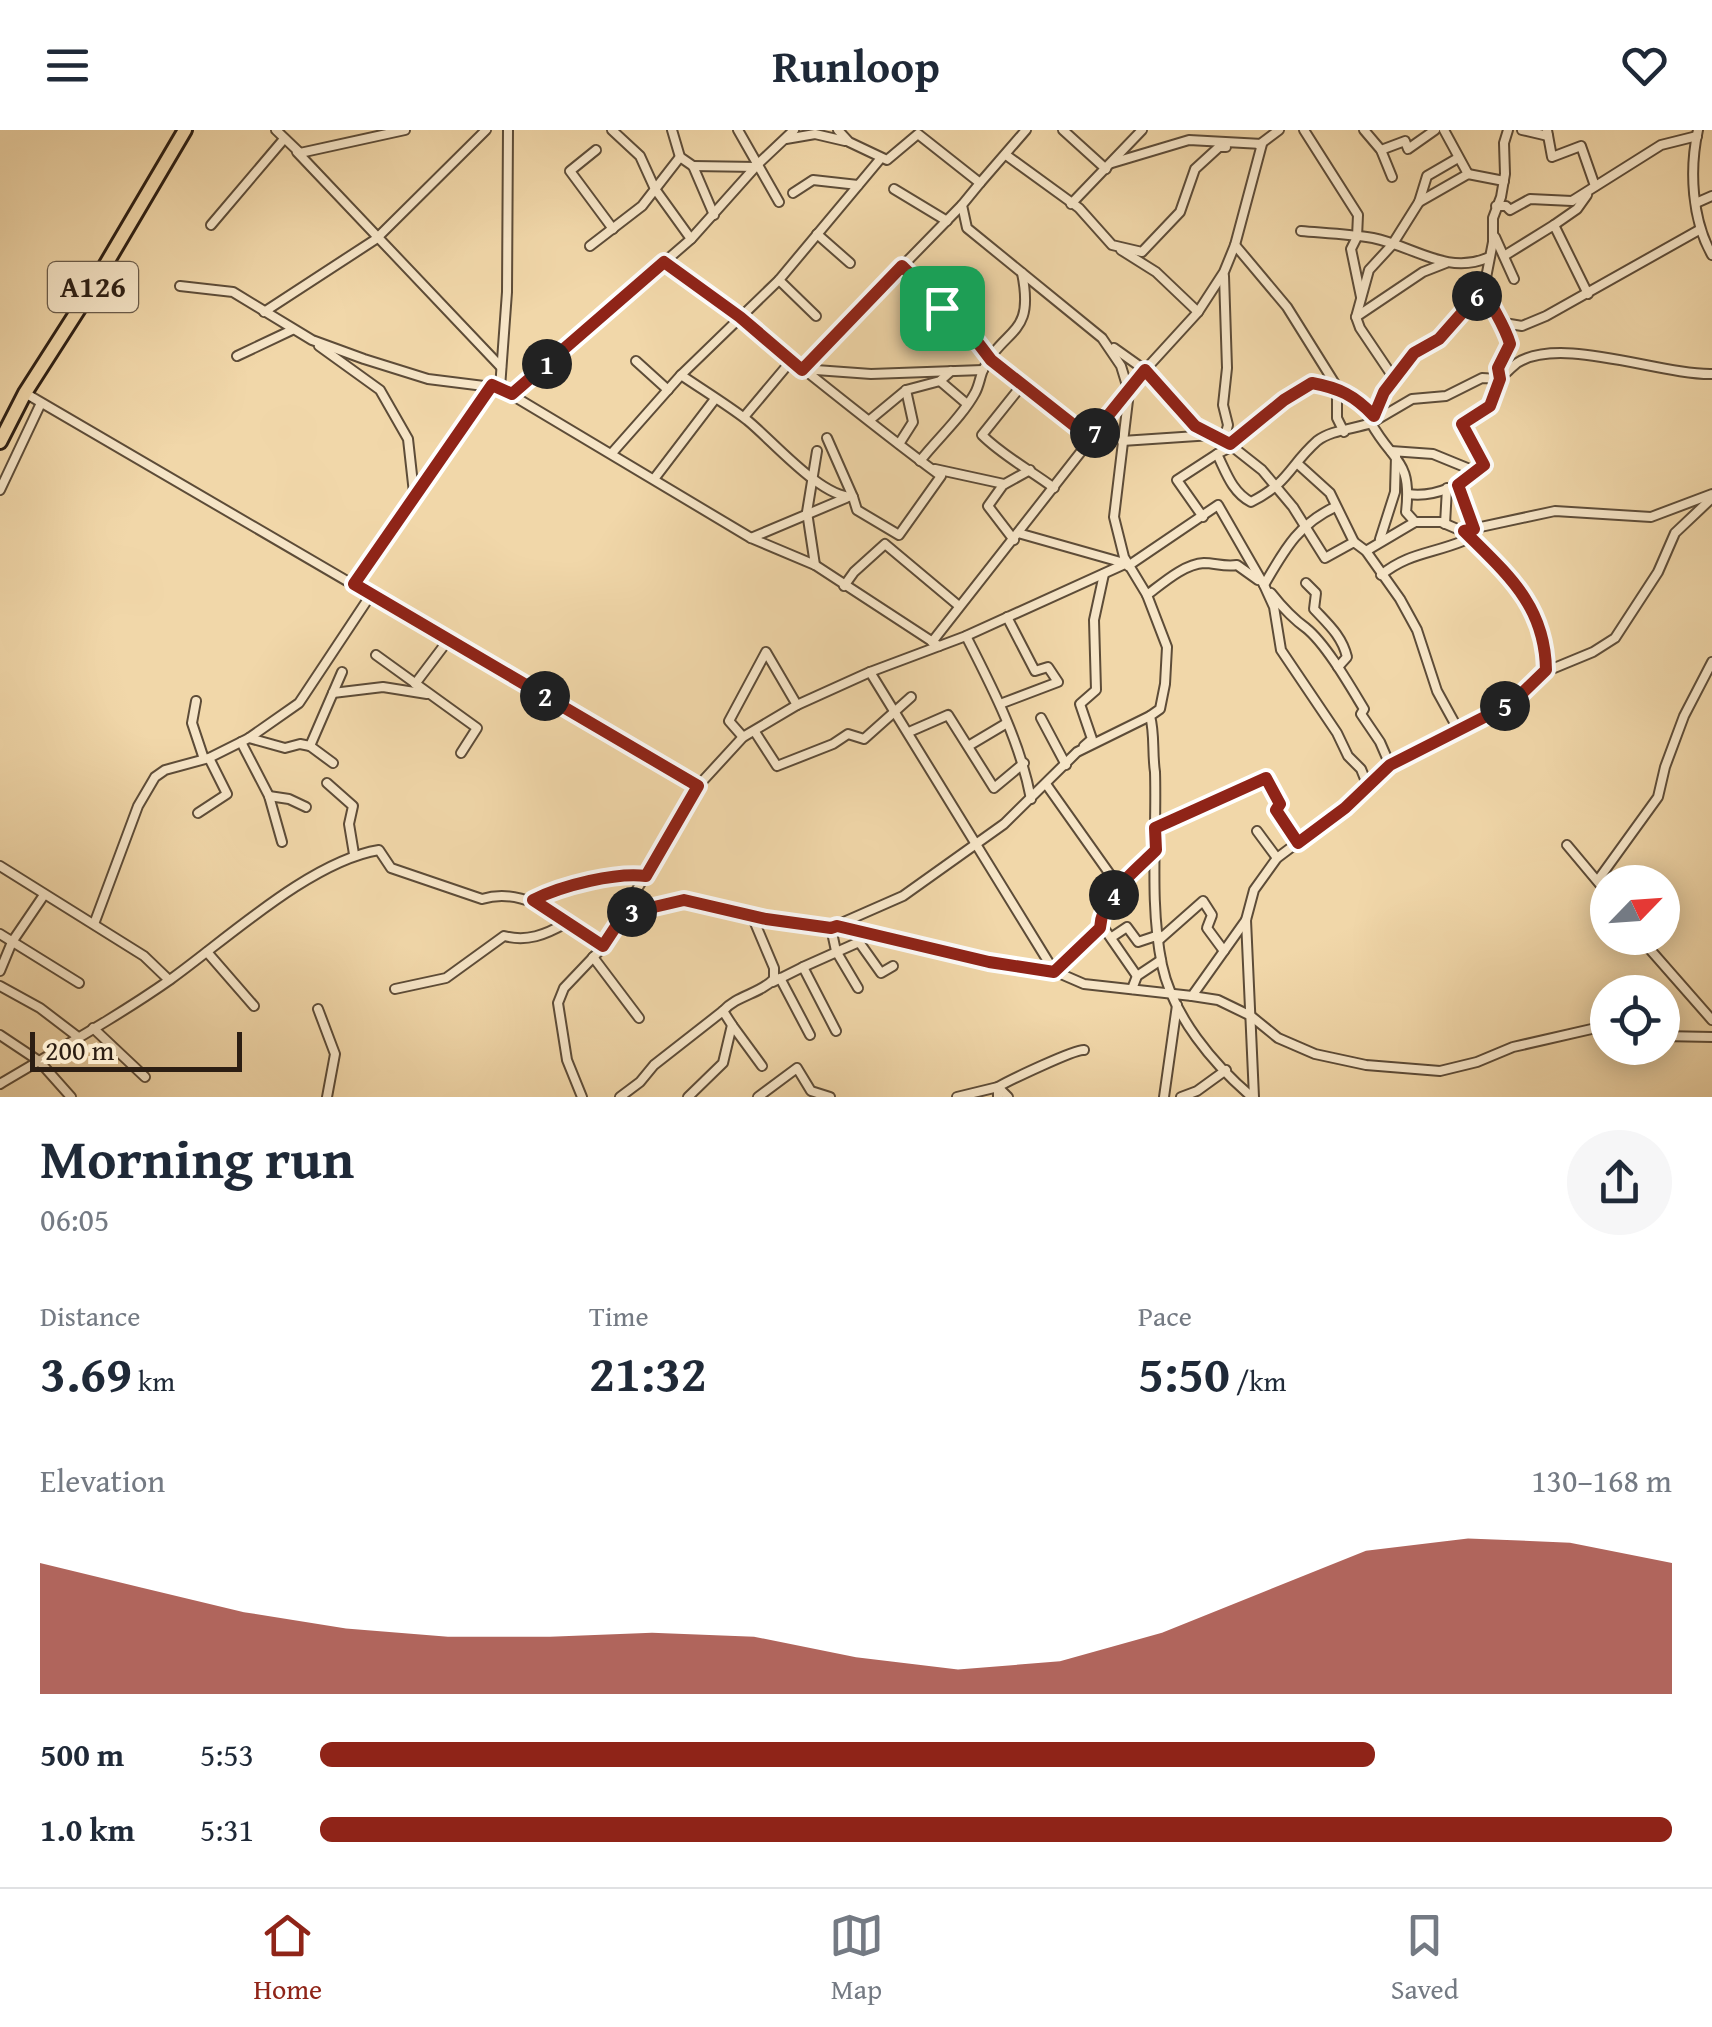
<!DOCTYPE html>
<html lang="en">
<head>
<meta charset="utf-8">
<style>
	:root { --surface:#fff; --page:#f6f6f7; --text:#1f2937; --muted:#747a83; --line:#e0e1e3; --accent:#8f2418 }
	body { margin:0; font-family:"Gentium Book Plus",serif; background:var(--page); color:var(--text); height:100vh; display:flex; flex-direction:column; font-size:38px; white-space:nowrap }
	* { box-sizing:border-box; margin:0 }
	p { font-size:32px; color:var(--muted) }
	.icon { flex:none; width:55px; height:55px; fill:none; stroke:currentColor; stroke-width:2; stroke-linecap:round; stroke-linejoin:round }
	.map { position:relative; height:967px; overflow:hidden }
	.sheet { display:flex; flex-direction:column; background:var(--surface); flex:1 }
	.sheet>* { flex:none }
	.needle { width:65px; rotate:65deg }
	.fabs { position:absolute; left:1590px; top:735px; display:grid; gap:20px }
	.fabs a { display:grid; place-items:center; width:90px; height:90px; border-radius:50%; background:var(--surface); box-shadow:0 5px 25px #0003; font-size:50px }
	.scale { position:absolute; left:30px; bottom:25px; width:212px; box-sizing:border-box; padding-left:10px; border:5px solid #2c1e13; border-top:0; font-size:28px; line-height:35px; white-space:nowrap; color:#2c1e13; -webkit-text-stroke:8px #f6e5c7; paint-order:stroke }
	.pin { position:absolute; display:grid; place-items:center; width:85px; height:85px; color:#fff; margin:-42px; border-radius:20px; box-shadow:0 5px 15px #0006 }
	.km { position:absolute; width:50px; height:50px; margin:-25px; border-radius:50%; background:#222; color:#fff; font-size:28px; line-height:50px; text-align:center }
	.round { display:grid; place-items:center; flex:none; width:105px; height:105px; border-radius:52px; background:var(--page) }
	.overview { display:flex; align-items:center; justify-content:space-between; height:170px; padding:0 40px }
	h1 { font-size:55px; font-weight:700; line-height:75px }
	.metrics { display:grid; grid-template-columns:repeat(3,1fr); gap:15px; height:170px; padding:10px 40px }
	.metrics div { display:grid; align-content:center }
	.metrics b { font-size:50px; font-weight:700 }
	.metrics small { font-size:28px; font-weight:400 }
	.metrics p { font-size:28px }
	.chart { height:280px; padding:20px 40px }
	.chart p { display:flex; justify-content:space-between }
	.chart svg { width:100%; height:180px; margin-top:10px; fill:var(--accent); opacity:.7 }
	ul { padding:0 40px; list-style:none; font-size:32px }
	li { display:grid; grid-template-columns:160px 120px 1fr; align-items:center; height:75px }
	li i { height:25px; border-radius:12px; background:var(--accent) }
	header { display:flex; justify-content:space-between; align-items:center; height:130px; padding:0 40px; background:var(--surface); font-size:45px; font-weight:700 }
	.tabs { display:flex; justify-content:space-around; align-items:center; height:140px; border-top:2px solid var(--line); background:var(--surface); font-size:28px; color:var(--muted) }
	.tabs a { display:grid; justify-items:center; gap:5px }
	.tabs .current { color:var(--accent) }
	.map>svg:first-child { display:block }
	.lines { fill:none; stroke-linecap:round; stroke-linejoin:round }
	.minor-casing { stroke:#5d4c38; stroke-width:12 }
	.trunk-casing { stroke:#2c1e13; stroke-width:18 }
	.minor { stroke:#f6e5c7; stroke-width:8 }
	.trunk { stroke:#f1d7a9; stroke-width:12 }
	.route-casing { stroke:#fff; stroke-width:20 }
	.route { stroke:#8f2418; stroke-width:12 }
	.labels { text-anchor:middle; stroke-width:8; stroke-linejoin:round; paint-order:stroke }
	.shield { fill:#f6e5c7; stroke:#695a49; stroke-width:2.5 }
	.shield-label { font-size:30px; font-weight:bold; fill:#2c1e13 }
</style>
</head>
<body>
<header><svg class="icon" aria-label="menu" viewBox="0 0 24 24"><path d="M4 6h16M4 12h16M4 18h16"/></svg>Runloop<svg class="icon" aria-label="heart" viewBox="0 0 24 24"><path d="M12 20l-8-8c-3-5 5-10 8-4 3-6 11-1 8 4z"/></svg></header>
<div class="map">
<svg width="1712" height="967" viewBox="0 0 1712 967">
	<rect width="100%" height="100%" fill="#f1d7a9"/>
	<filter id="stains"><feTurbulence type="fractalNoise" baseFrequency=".002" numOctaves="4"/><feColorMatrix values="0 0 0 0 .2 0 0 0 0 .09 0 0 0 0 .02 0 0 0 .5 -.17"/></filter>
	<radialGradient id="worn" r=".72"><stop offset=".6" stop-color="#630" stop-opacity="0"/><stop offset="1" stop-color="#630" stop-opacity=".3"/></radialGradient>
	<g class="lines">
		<defs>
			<g id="minor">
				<path d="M276,0l24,23 105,-23"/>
				<path d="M612,0l28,26 15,33 36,50"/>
				<path d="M672,0l8,27 13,9 21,49"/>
				<path d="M738,0l41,72"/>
				<path d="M838,0l11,12 38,18 31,-26 62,49 -18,22 5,23 135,110 19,28 8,26 -15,125 10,40 23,38 20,52 -2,37 -5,25 -10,7c5,18 2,36 5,56 2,62 -6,131 7,193 11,51 51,99 90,132"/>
				<path d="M1063,0l43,39"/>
				<path d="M1304,0l54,85 -1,22 -6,12 10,48"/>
				<path d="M1364,0l17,20 11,27"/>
				<path d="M1444,0l24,44"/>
				<path d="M1522,0l26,6"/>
				<path d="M1547,0l5,27 29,-11 14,40"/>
				<path d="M1698,0c-9,40 -6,90 14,125"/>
				<path d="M786,9l29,-5 30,7"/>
				<path d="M1259,15l20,-15"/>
				<path d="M596,20l-26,21 43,58"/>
				<path d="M1381,20l24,-9 3,8 27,-19"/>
				<path d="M297,22l204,215"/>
				<path d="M1006,25l73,53 33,37 30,7 38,-40 15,-43 24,-22h7"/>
				<path d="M693,36l64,1"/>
				<path d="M980,53l46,-53"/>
				<path d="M894,59l53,32"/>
				<path d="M793,63l20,-13 45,5"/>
				<path d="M1419,72l49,-28 36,7"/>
				<path d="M1696,73l16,-7"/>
				<path d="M1071,74l71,-74"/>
				<path d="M1496,76h10l4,4 20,-11 42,2 89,-56 36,-9"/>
				<path d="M211,95l73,-86"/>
				<path d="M1554,95l23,-16 10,-14"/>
				<path d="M1301,101c23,2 48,3 72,7 40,8 74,37 114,20"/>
				<path d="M817,104l33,29"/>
				<path d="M1495,107l19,42"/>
				<path d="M1235,115l52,62 50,80v31l7,14"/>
				<path d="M590,116l52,-40 38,-49"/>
				<path d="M1121,120l35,22 42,40"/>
				<path d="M1504,126l50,-31 34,69"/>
				<path d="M664,131c95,69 183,146 277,215l-42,59 -42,-25 -4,-13c-32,1 -81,-57 -106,-77 -21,-16 -44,-30 -66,-45"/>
				<path d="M902,136l70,69 19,25 100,78"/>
				<path d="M779,150l37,36"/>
				<path d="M180,156l53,6 79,48 52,19 64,20 72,9 251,150 64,27 124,81"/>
				<path d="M264,182l112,-73 110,-109"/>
				<path d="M1356,187l67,-45 23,-9"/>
				<path d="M1504,193l18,3 24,-10 153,-86"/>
				<path d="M319,216l61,44 28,49 6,54"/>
				<path d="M1114,218l31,22 50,56 29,14 38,30 31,37 32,51 29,-16 12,9 34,48 17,31 20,61 22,40"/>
				<path d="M237,226l55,-26"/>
				<path d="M636,231l32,29"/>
				<path d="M802,239l160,-164"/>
				<path d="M802,239l69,5 112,-4"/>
				<path d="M1395,250l-35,-52 -4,-11 13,-47 23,-25 27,-43 8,-26 31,-18"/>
				<path d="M940,251l27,23"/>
				<path d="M1022,255l-40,50c21,21 48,35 72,53"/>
				<path d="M500,258l7,-96 1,-162"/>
				<path d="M25,263l673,393 -95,161 -39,41 -6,15 9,57 15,37"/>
				<path d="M512,264l179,-155 67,-75 36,-34"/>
				<path d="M744,287l47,-56"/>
				<path d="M871,289l35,-29 34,-9 11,-10"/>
				<path d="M827,308l26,59"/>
				<path d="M1224,310l4,-15 -5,-20 4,-37 -3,-92"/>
				<path d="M1122,311l90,-6"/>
				<path d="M899,314l14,-22 -7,-32"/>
				<path d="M1231,314l70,-57c29,-11 54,9 73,29"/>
				<path d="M1233,316l-16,8c9,18 15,38 34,48 38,-19 38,-36 66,-61 14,-11 37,-12 54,-18l13,-31 30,-39 25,-14 45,-51"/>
				<path d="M1391,321l42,3 44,18"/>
				<path d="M612,323l69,-78 98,-95 102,-122"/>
				<path d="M920,331c17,-22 42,-44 55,-68 4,-7 5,-16 8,-23 22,-44 52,-33 39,-97"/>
				<path d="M1298,334l32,29 24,49"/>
				<path d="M935,339l69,15"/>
				<path d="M654,349l61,-80"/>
				<path d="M1458,355l16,44"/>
				<path d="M0,360l41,-87"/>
				<path d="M1408,364c26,4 58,-10 76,-29l-22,-41 28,-18 9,-27 -1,-10 11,-25 -5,-21 -14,-19 -6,-16 9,-46v-24l8,-21 4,-23 -1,-31 4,-13"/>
				<path d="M1203,387l-26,-37 40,-26"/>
				<path d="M1415,392l-9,-10c6,-53 -12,-48 -35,-89l41,-24 34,-3 36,-18 17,1c6,-5 12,-11 18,-16 43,-28 143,12 195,11"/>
				<path d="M1445,394l2,-36"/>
				<path d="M1464,401c44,43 81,74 83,140"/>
				<path d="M1018,403l106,30"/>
				<path d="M751,408l95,-40"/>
				<path d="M1380,409l15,-47 1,-36"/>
				<path d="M1014,410l-26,-34 15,-21 27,-15"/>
				<path d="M1366,421l49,-29h26l21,9 93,-20 96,6 61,-23"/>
				<path d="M815,435l-8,-53 10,-61"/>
				<path d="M1128,436l90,-61 46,80 10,22 7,43 56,83 11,23 13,13 6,15"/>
				<path d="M1381,445c27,-22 50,-21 82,-34l-1,-10"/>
				<path d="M354,453l137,-198"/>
				<path d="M1306,453l10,10 -2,16c14,15 28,27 33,48l-9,10"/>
				<path d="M1264,455c20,-34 34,-61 71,-78"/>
				<path d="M844,456l10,-14 31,-28 74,62"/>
				<path d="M1271,463c11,14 21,25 35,35 20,16 44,58 58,81l-3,5 19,28 10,23"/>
				<path d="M1147,465c16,-12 37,-31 57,-32 11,0 20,4 33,2l21,15"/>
				<path d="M966,506c27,53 54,105 65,163"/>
				<path d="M932,512l213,-272 53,-58 26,-40 11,-27 27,-101 -73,-4 -77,23"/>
				<path d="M376,525l101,73 -16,25"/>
				<path d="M870,542l184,299"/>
				<path d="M415,554l34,-45"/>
				<path d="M333,563l50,-6 44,7"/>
				<path d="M196,571l-4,22 12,36"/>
				<path d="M1000,574l58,-22 -10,-15 -13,4 -28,-54"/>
				<path d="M1041,588l25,47"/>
				<path d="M755,602l22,34 56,-22 15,-10 16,5 47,-42"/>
				<path d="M909,602l39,-17 46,73 30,-25"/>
				<path d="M743,607l-14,-16 37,-69 31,53"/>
				<path d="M249,608l36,10 15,-4 10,2"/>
				<path d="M241,612l28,54 13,46"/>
				<path d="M970,615l37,-22"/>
				<path d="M1084,616l8,-7 -12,-35 16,-14 -2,-70 10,-46"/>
				<path d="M333,633l-23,-17 32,-74"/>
				<path d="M327,653l26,23 -4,18 5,30"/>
				<path d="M1046,654l73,103"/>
				<path d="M698,656l45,-49 54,-32 73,-33 96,-36 161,-73"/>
				<path d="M269,666l20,3 17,8"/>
				<path d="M198,683l29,-19 -18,-36"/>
				<path d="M1155,698l110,-50 15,26 -4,6 21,33"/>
				<path d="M1257,701l20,27"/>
				<path d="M1567,715l41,49"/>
				<path d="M0,736l144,90 25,24"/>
				<path d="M1598,750l60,-83 7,-30 19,-51 28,-54"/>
				<path d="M533,770c30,-15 84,-28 114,-24"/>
				<path d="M624,784l60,-14 81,19 66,9 6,-2 152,36 65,9 30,13 108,12 54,-76"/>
				<path d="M94,794l44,-118 17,-29 10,-7 44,-12 40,-20 50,-35 73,-110"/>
				<path d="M1101,794l36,52"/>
				<path d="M837,795l66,-29 101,-72 73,-72 73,-36"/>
				<path d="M831,798l5,23 22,37"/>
				<path d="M0,804l79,49"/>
				<path d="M1112,807l15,-10 11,15 21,-7"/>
				<path d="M1640,808l72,82"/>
				<path d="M1160,809l43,-38 9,14 -5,13 17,23"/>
				<path d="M207,822l47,54"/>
				<path d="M593,827l46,61"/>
				<path d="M803,837l56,-25 22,31 12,-7"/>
				<path d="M0,841l12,-29 32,-47"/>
				<path d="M1054,841l46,-43c2,-32 33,-55 55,-77"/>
				<path d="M780,848l30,57"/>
				<path d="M773,852l30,-15 33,64"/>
				<path d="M0,856l40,22 38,29"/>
				<path d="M395,859l51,-11 58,-42c23,6 41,-1 62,-13"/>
				<path d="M1132,859l5,-13 24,-16"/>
				<path d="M1192,866l26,4 33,16 27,22 37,16 51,11 74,6 37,-9 36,-15 83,-19 12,1"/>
				<path d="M318,879l17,45 -8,43"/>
				<path d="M732,895l30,41"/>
				<path d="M93,898l52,49"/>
				<path d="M0,905l39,26 32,36"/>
				<path d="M1662,906l50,1"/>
				<path d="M0,954c57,-34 117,-67 171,-105 57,-41 140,-118 208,-129l12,18 91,31c46,-14 84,24 121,48"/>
				<path d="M620,967l20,-15 14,-17 69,-54"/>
				<path d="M688,967l35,-34 9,-38 -9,-14c14,-16 37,-17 51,-32v-11l-22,-52"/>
				<path d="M758,967l39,-29 14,23 19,6"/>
				<path d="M957,967l41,-10 10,10"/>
				<path d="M998,967v-10c12,-7 77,-38 86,-37"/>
				<path d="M1164,967l13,-92"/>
				<path d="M1181,967l16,-6 29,-21"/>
				<path d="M1254,967l-8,-177 8,-30 23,-32 68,-51 45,-42 122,-62 35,-32 46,-19 22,-14 43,-66 17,-39 37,-35"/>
			</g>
			<path id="trunk" d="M0,312l25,-49 64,-100 96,-163"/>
		</defs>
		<use href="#minor" class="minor-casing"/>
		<use href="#trunk" class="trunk-casing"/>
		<use href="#minor" class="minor"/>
		<use href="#trunk" class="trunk"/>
	</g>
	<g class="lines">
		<defs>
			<path id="route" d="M664,132l76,55 62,53 100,-104 70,69 19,25 99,78 55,-68 50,56 35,18 54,-44 28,-17c27,5 42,12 62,33l10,-24 30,-39 25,-14 45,-51c7,20 20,35 26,56l-12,24 2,11 -10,27 -28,18 22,41 -26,20 16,44 -10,2c43,43 81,74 82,139l-34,33 -122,62 -45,43 -47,35 -22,-33 4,-6 -14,-26 -111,50 1,22c-22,22 -54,45 -56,78l-46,44 -65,-10 -152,-36 -6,2 -65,-9 -82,-19 -60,14 -21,32 -70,-46c30,-15 84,-28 113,-24l52,-90 -344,-202 138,-199 20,9z"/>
		</defs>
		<use href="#route" class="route-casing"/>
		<use href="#route" class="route"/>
	</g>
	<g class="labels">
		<rect class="shield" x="48" y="132" width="90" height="50" rx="8"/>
		<g class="shield-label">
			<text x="93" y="167">A126</text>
		</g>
	</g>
	<rect width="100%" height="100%" filter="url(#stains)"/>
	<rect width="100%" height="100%" fill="url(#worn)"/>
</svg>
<div class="fabs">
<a><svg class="needle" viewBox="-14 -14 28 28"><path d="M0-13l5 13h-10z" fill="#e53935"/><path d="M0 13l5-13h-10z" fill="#747a83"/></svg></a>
<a><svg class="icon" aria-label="locate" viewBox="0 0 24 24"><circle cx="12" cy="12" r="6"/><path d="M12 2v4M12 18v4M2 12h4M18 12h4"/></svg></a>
</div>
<div class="scale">200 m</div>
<div class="pin" style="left:942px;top:178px;background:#1e9e55"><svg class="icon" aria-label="arrive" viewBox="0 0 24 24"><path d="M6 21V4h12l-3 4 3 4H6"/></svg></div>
<b class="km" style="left:547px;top:234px">1</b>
<b class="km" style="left:545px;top:566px">2</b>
<b class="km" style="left:632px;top:782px">3</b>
<b class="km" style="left:1114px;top:765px">4</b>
<b class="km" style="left:1505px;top:576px">5</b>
<b class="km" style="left:1477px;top:166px">6</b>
<b class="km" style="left:1095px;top:303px">7</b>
</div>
<section class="sheet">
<div class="overview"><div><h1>Morning run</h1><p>06:05</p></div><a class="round"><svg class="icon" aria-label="share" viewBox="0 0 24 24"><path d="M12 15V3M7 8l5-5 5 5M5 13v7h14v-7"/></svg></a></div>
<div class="metrics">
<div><p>Distance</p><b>3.69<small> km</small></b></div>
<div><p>Time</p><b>21:32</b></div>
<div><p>Pace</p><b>5:50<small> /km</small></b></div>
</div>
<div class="chart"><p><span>Elevation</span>130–168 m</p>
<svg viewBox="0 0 160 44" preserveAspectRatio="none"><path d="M0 44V12L10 18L20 24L30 28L40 30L50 30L60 29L70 30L80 35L90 38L100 36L110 29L120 19L130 9L140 6L150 7L160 12V44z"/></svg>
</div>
<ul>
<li><b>500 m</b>5:53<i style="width:78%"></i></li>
<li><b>1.0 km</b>5:31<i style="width:100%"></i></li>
</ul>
</section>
<nav class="tabs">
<a class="current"><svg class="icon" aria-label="home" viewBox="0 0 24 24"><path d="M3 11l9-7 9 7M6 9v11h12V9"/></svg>Home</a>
<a><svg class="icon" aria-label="map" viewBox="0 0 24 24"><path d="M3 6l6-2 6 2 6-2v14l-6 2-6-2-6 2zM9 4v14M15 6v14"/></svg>Map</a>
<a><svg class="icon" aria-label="saved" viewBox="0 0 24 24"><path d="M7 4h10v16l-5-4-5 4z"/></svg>Saved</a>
</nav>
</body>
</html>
